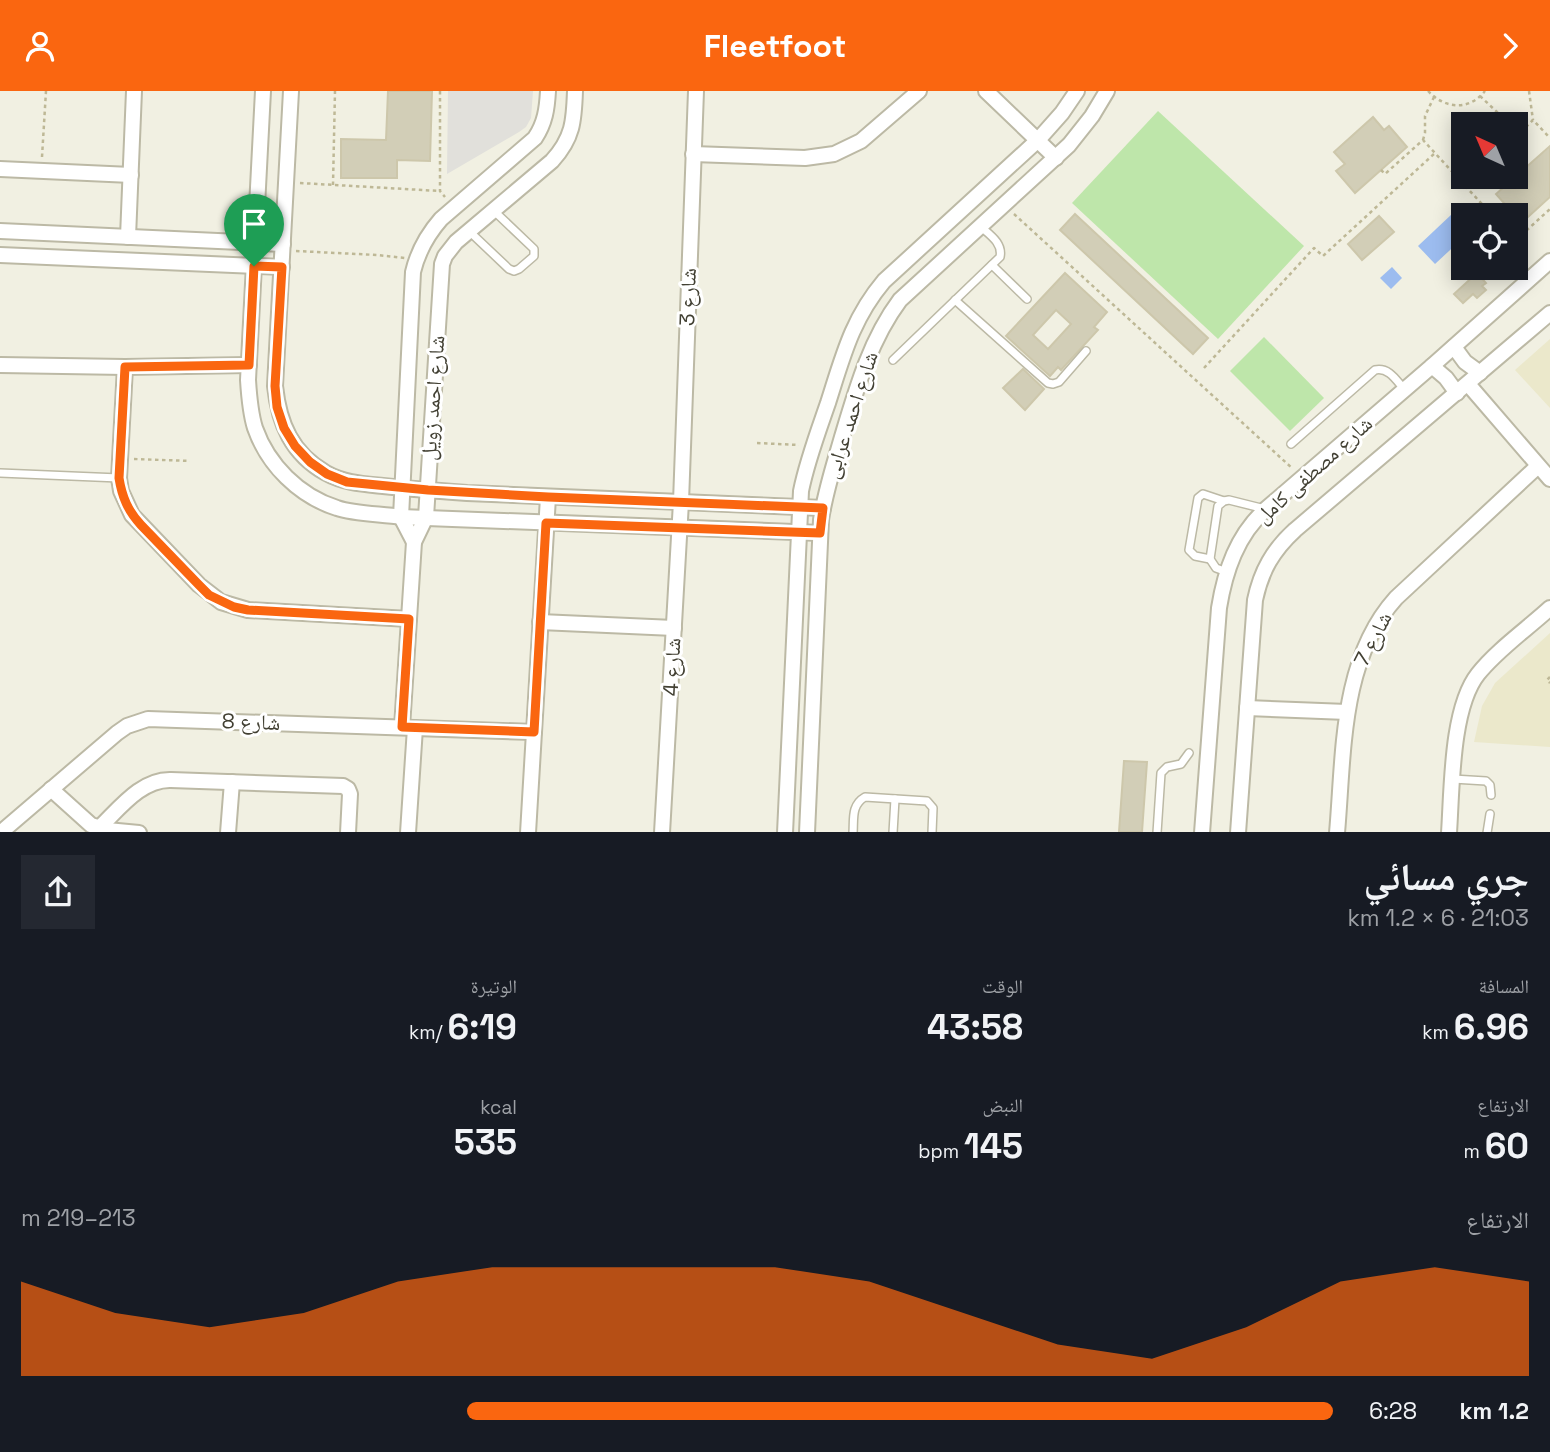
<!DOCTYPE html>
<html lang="ar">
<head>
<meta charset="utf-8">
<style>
	:root { --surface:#171b24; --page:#242831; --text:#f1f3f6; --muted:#9ea1a6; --accent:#fa6610 }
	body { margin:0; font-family:"Space Grotesk","Noto Naskh Arabic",sans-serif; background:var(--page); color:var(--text); direction:rtl; height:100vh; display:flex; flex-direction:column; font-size:26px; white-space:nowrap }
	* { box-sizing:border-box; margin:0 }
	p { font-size:23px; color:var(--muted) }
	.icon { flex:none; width:38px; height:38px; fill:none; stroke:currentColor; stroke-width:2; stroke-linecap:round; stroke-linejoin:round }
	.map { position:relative; height:741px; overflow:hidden; direction:ltr }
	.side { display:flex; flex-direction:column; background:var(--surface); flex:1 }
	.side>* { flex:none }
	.needle { width:46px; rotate:316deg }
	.fabs { position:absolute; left:1451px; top:21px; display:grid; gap:14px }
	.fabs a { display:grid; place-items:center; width:77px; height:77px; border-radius:0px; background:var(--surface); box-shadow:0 4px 18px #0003; font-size:35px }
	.pin { position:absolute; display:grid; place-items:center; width:60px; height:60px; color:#fff; margin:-72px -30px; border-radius:50% 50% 50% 0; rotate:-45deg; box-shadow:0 0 7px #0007 }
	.pin .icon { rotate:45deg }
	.round { display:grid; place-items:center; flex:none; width:74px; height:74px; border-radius:0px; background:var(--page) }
	.head { display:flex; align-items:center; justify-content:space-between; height:119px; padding:0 21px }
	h1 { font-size:38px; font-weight:700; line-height:52px }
	.figures { display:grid; grid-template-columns:repeat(3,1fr); gap:10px; height:119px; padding:7px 21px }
	.figures div { display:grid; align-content:center }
	.figures b { font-size:35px; font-weight:700 }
	.figures small { font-size:19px; font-weight:400 }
	.figures p { font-size:19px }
	.chart { height:196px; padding:14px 21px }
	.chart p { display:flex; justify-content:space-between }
	.chart svg { width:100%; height:126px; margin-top:7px; fill:var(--accent); opacity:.7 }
	ul { padding:0 21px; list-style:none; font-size:23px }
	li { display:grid; grid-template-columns:112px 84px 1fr; align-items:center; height:52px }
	li i { height:18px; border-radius:9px; background:var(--accent) }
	header { display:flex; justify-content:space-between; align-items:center; height:91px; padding:0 21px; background:var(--accent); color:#fff; font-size:32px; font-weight:700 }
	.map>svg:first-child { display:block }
	.education { fill:#ebe8cb }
	.green { fill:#bee6aa }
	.parking { fill:#e1e0db }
	.water { fill:#9cbcef }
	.building { fill:#d2ceb7; stroke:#cdc7ab; stroke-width:2; fill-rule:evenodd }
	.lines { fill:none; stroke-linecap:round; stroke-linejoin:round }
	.service-casing { stroke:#bcb9a5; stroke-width:10 }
	.minor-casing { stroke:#bcb9a5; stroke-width:18 }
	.path { stroke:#beb896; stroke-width:2.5; stroke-dasharray:3.5 3.5; stroke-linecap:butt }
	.service { stroke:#fff; stroke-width:7 }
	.minor { stroke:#fff; stroke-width:14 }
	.route-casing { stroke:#fff; stroke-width:14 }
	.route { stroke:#fa6610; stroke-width:9 }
	.labels { text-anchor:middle; stroke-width:6; stroke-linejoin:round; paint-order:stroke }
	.street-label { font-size:21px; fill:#424033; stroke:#fff }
</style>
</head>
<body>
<header><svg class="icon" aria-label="forward" viewBox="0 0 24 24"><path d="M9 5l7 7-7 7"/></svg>Fleetfoot<svg class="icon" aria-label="person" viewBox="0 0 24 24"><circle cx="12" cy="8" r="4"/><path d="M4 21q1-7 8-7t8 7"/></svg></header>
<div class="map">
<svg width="1550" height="742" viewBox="0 0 1550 742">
	<rect width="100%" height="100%" fill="#f1f0e2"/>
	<g class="education">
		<path d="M1550,248v69l-35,-38z"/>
		<path d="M1550,542v114l-76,-5 8,-36 13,-23z"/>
	</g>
	<g class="green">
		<path d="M1158,20l146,135 -86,93 -146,-136z"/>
		<path d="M1264,246l60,61 -34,33 -60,-60z"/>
	</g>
	<path class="parking" d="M448,0h85l-2,27 -5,9 -7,5 -72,42z"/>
	<g class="water">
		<path d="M1452,123l11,12v12l-28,26 -17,-18z"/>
		<path d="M1392,176l10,11 -11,11 -11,-11z"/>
	</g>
	<g class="building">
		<path d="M388,0h44l-2,70 -33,-1v18h-56v-39l45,1z"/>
		<path d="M1373,26l11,13 5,-4 18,21 -52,46 -19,-22 9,-7 -11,-12z"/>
		<path d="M1550,55v51l-34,31v-13h-25l13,-12 -8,-9z"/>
		<path d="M1075,123l133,124 -15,16 -133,-124z"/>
		<path d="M1379,125l15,16 -32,28 -14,-16z"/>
		<path d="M1065,182l42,39 -13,15 4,3 -37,40 -3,-3 -8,9 -44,-40zM1056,219l15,14 -23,25 -15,-14z"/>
		<path d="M1477,182l9,10 -4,3 4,4 -9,8 -4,-4 -10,9 -9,-9z"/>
		<path d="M1023,278l21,20 -19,21 -22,-22z"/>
		<path d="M1124,670l23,1 -5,70h-23z"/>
	</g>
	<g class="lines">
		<defs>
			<g id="service">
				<path d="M469,140l40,38 5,2 5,-2 15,-13v-7l-41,-39"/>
				<path d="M992,174l35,34"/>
				<path d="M955,209l93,83 5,1 6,-2 27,-31"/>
				<path d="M893,269l107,-103c3,-14 -10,-22 -20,-31"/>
				<path d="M1291,353l84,-74c14,-3 21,10 29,19"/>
				<path d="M0,382l119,5"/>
				<path d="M1210,468l-15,-3 -6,-6 9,-52 5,-4 21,7"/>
				<path d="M1227,481l-11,-4 -6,-9 8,-53 6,-5 5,-1 36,9"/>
				<path d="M1453,688l33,2 4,4 1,10"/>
				<path d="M853,742c1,-14 -2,-28 12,-36l62,4 6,7 -1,25"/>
				<path d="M893,742l2,-34"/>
				<path d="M1157,742l4,-60 6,-6 14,-3 8,-11"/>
				<path d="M1487,742l3,-19"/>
			</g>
			<g id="minor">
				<path d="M263,0l-15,289c1,16 2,32 7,48 13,37 44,68 82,80 17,6 45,6 64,9l419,16"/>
				<path d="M291,0l-16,295c4,38 17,68 51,87 18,10 37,11 57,13 28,3 56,5 84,7 119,6 237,9 356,15"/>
				<path d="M986,0l70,67"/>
				<path d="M693,63l112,4 29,-4 27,-13 58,-50"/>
				<path d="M0,78l131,6"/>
				<path d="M0,140l283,13"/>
				<path d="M128,146l6,-146"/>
				<path d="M0,164l282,12"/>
				<path d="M1454,256l11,15 15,11"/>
				<path d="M0,274l125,2 124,-2"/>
				<path d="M1432,275l14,12 11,15"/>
				<path d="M125,276l-6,111 2,13 11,24 67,70 22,17 27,8 161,9"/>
				<path d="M1468,293l82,95"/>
				<path d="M414,451l-13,-25 12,-245c5,-21 14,-37 28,-53l94,-81c10,-15 12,-29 13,-47"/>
				<path d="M540,531l134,6"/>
				<path d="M1247,617l100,4"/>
				<path d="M402,636l12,-185 12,-25 16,-253 3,-8 11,-14 96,-81c21,-23 22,-40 23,-70"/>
				<path d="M51,698l40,36 16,5 32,3"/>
				<path d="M6,737l111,-95 10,-7 21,-7 386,13"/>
				<path d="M99,737c20,-19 42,-49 72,-48l172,6 5,3 2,5 -2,39"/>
				<path d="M228,742l4,-51"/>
				<path d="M408,742l7,-105"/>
				<path d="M528,742l20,-336"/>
				<path d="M662,742l19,-331 15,-411"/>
				<path d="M785,742l16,-342c6,-30 17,-59 27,-88 15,-47 24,-84 56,-122l154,-141 24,-27 15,-22"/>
				<path d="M807,742l14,-313c4,-28 13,-55 21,-83 14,-47 28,-97 58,-137l169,-155 23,-29 15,-25"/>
				<path d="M1202,742l17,-225c6,-37 18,-73 47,-99l166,-143 118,-105"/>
				<path d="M1238,742l17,-233c6,-29 18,-50 40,-70l255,-217"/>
				<path d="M1337,742c7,-79 3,-173 59,-235l142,-132"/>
				<path d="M1449,742c3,-44 2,-125 29,-159 19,-24 49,-45 72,-66"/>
			</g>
		</defs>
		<use href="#service" class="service-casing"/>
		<use href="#minor" class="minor-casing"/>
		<g class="path">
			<path d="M440,0v100l5,6"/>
			<path d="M1428,0c17,18 41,20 57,0"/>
			<path d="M1529,0l4,29"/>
			<path d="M1480,5l17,16 7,12"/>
			<path d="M1516,46l17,-17 17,18"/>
			<path d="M1423,49l2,-7v-17l9,-19"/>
			<path d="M42,66l4,-66"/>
			<path d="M1381,79l4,4 38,-34 69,75"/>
			<path d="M300,92l140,8"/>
			<path d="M1466,93l7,-7"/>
			<path d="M333,94l2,-94"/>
			<path d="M1014,123l279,255"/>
			<path d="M1516,149l34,-31"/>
			<path d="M296,160l81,4 28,3"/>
			<path d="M1204,277l110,-120 9,8 112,-103"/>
			<path d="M757,352l42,2"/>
			<path d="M134,368l56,2"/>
			<path d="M1550,586l-3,3 3,3"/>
		</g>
		<use href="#service" class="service"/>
		<use href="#minor" class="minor"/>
	</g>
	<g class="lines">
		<defs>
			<path id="route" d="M254,175l28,1 -7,119 2,21 7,21 11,18 15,16 17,12 20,8 81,8 120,7 275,11 -3,25 -274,-10 -12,209 -132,-5 7,-108 -161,-9 -14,-3 -25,-12 -10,-10 -58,-60c-13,-14 -19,-28 -22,-47l6,-111 124,-2z"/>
		</defs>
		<use href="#route" class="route-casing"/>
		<use href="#route" class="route"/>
	</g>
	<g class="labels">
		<g class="street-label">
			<text transform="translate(688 206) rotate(-88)" y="7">شارع 3</text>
			<text transform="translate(433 307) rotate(-86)" y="7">شارع احمد زويل</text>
			<text transform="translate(851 324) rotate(-72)" y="7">شارع احمد عرابى</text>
			<text transform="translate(1314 379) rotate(-42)" y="7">شارع مصطفى كامل</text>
			<text transform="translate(1373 548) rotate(-63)" y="7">شارع 7</text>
			<text transform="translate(672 576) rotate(-87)" y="7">شارع 4</text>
			<text transform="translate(251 631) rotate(2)" y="7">شارع 8</text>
		</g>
	</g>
</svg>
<div class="fabs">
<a><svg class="needle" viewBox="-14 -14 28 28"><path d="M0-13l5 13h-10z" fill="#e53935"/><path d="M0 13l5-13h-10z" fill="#9ea1a6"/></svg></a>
<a><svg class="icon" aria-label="locate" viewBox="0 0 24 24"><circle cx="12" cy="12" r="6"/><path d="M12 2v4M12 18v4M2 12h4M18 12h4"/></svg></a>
</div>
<div class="pin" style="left:254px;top:175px;background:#1e9e55"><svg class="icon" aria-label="arrive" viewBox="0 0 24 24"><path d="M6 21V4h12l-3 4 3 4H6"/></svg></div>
</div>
<section class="side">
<div class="head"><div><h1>جري مسائي</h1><p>21:03 · 6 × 1.2 km</p></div><a class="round"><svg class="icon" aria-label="share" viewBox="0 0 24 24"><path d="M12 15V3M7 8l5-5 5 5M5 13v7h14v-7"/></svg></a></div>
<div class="figures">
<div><p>المسافة</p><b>6.96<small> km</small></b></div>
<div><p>الوقت</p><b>43:58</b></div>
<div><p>الوتيرة</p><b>6:19<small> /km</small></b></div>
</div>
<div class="figures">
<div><p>الارتفاع</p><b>60<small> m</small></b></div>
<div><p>النبض</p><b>145<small> bpm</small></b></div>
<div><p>kcal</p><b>535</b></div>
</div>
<div class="chart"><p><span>الارتفاع</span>213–219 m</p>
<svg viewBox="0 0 160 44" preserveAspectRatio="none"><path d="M0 44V11L10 22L20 27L30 22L40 11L50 6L60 6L70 6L80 6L90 11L100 22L110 33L120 38L130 27L140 11L150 6L160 11V44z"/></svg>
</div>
<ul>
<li><b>1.2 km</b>6:28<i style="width:66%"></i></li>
</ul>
</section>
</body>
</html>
